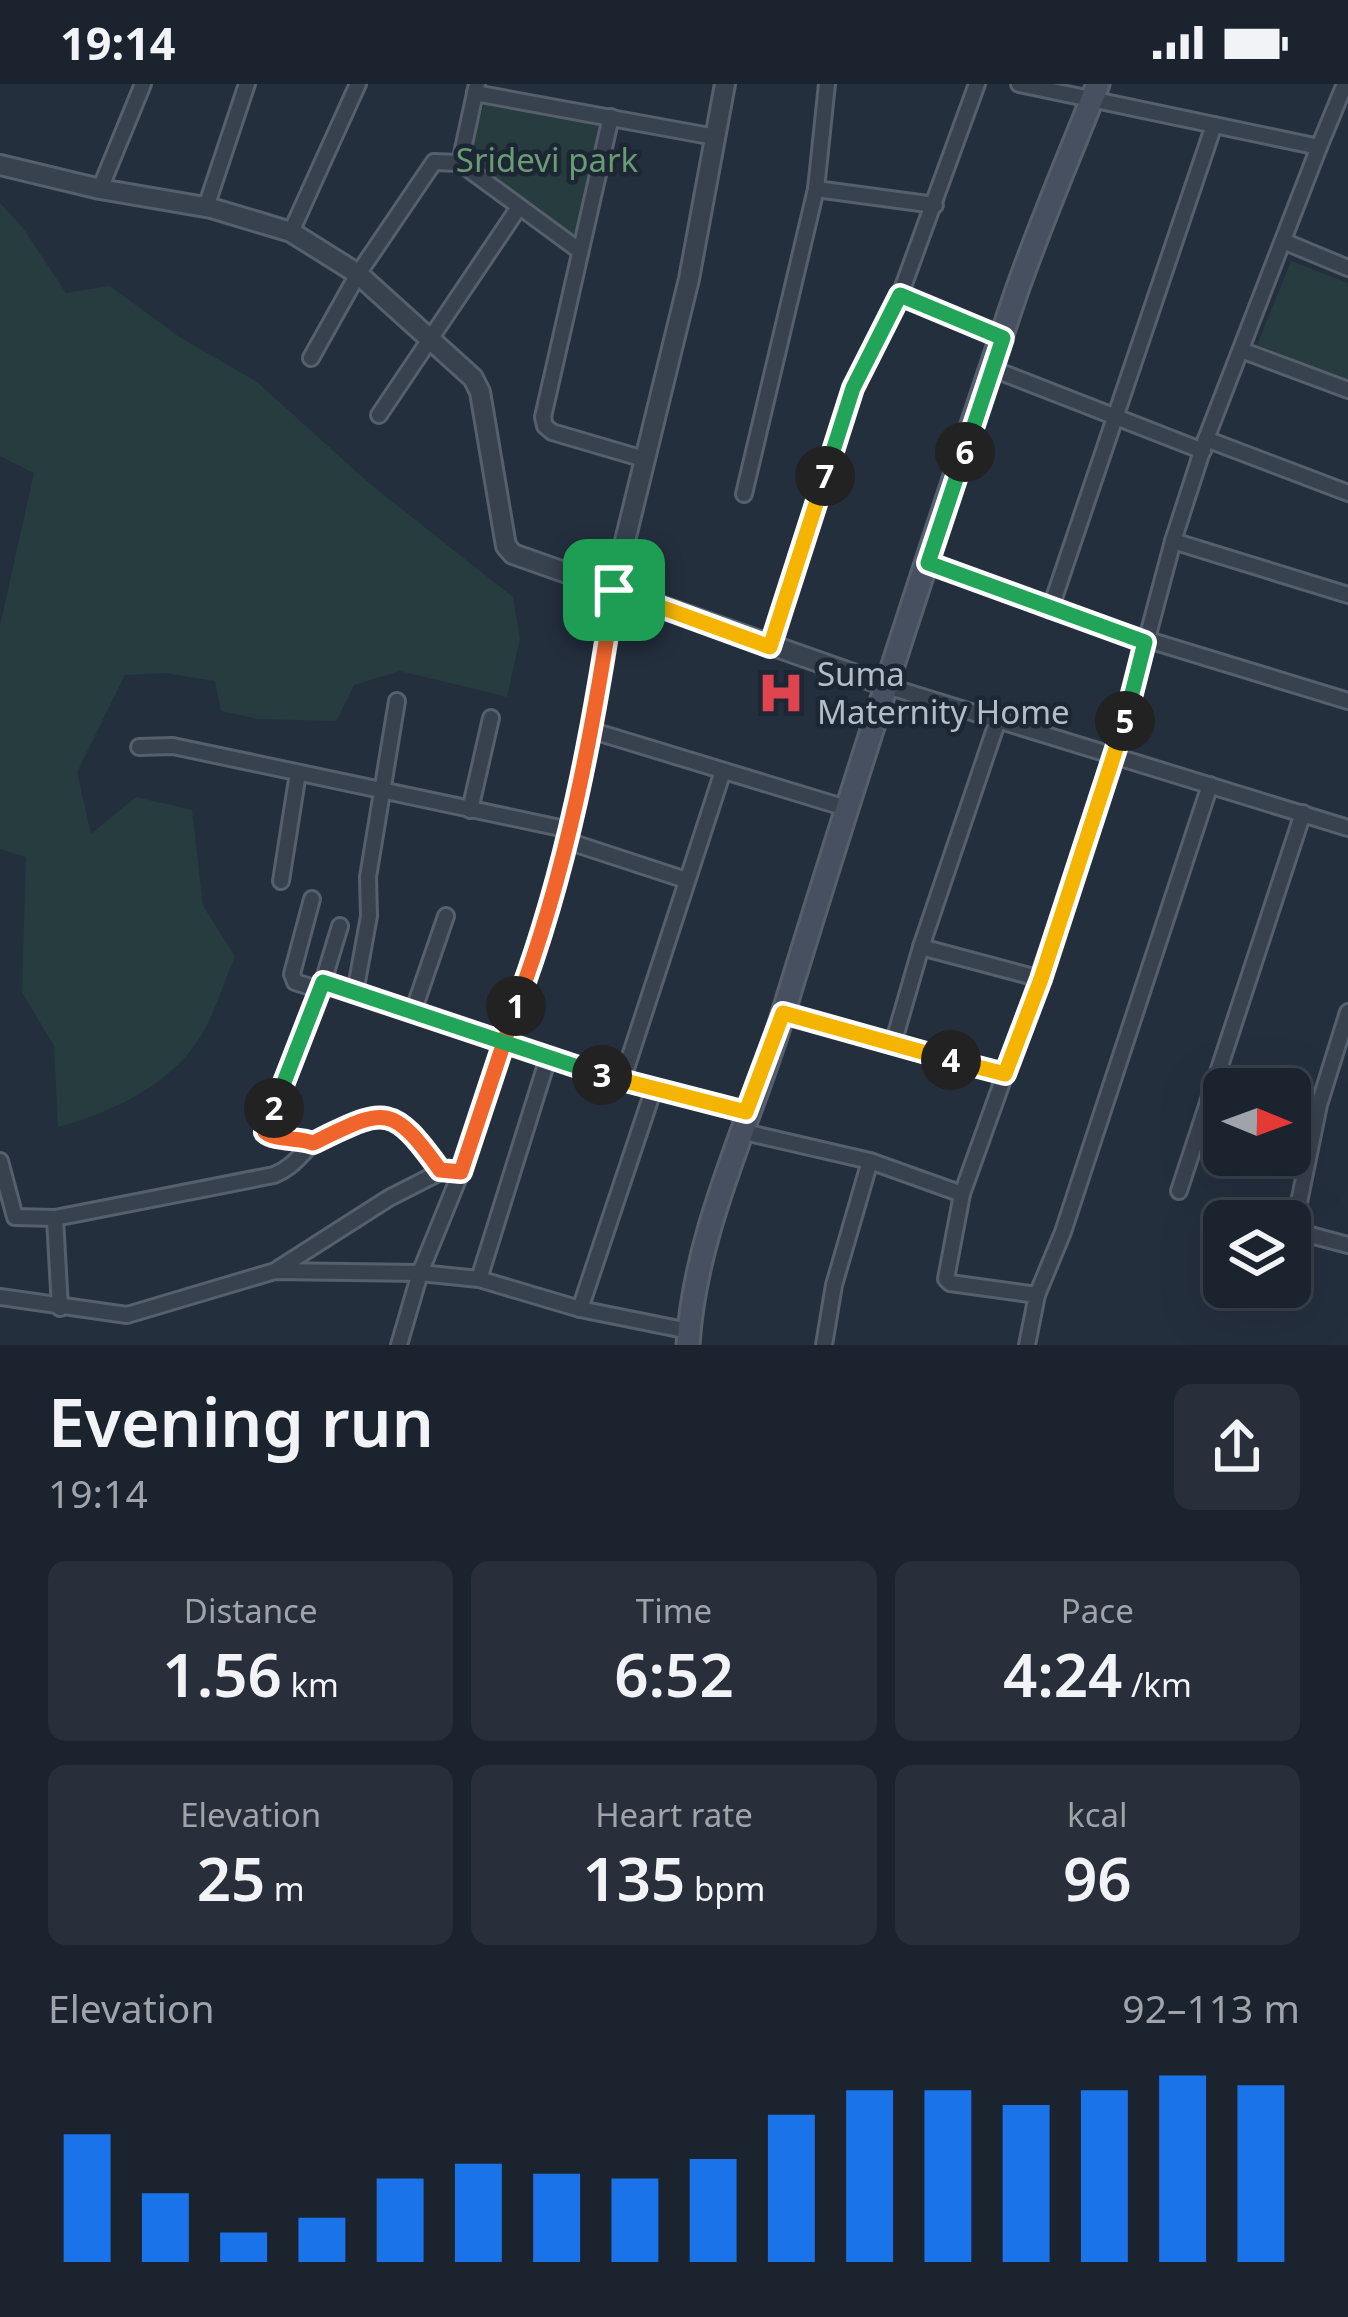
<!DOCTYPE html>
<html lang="en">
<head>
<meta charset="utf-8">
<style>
	:root { --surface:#1b232e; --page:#282f3a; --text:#f1f3f6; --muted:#a0a4aa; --line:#39404a; --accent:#1a73e8 }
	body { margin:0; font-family:"Noto Sans",sans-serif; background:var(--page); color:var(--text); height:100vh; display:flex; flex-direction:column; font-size:45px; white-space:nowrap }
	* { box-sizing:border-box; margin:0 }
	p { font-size:39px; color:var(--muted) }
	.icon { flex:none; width:66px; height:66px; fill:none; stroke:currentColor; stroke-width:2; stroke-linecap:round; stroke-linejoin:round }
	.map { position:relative; height:1261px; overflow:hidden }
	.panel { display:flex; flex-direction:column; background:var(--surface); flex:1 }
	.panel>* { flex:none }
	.needle { width:78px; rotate:91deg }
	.controls { position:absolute; left:1203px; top:984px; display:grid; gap:24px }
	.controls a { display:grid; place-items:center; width:108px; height:108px; border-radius:18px; background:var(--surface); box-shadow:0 12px 48px #0002,0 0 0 3px var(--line); font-size:60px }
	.pin { position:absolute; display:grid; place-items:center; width:102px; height:102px; color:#fff; margin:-51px; border-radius:24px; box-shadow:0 6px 18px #0006 }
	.km { position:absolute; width:60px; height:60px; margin:-30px; border-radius:50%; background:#222; color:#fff; font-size:33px; line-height:60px; text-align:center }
	.round { display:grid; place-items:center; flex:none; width:126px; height:126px; border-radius:18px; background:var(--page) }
	.overview { display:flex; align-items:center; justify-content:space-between; height:204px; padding:0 48px }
	h1 { font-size:66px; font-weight:600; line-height:90px }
	.stats { display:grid; grid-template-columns:repeat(3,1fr); gap:18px; height:204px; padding:12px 48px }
	.stats div { display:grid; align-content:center; border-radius:18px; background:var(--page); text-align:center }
	.stats b { font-size:60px; font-weight:600 }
	.stats small { font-size:33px; font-weight:400 }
	.stats p { font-size:33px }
	.chart { height:336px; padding:24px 48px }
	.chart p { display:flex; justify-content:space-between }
	.chart svg { width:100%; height:216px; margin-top:12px; stroke:var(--accent); stroke-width:6 }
	.status { display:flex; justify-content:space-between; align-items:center; height:84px; padding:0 60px; background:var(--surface); direction:ltr }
	.status svg { height:33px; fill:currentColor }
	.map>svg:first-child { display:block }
	.green { fill:#263c3f }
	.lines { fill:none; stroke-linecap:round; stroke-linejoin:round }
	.minor-casing { stroke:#565f6c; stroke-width:20 }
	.tertiary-casing { stroke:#565f6c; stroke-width:24 }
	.secondary-casing { stroke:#565f6c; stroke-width:27 }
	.minor { stroke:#38414e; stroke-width:14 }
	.tertiary { stroke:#38414e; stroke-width:18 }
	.secondary { stroke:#465061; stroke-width:21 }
	.split-1-casing { stroke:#fff; stroke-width:24 }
	.split-2-casing { stroke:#fff; stroke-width:24 }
	.split-3-casing { stroke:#fff; stroke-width:24 }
	.split-4-casing { stroke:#fff; stroke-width:24 }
	.split-5-casing { stroke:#fff; stroke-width:24 }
	.split-6-casing { stroke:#fff; stroke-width:24 }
	.split-7-casing { stroke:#fff; stroke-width:24 }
	.split-8-casing { stroke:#fff; stroke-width:24 }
	.split-1 { stroke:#f0652b; stroke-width:15 }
	.split-2 { stroke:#f0652b; stroke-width:15 }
	.split-3 { stroke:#22a559; stroke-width:15 }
	.split-4 { stroke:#f5b400; stroke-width:15 }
	.split-5 { stroke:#f5b400; stroke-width:15 }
	.split-6 { stroke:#22a559; stroke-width:15 }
	.split-7 { stroke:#22a559; stroke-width:15 }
	.split-8 { stroke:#f5b400; stroke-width:15 }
	.labels { text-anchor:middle; stroke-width:9; stroke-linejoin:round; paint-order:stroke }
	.park-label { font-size:33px; fill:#6b9a76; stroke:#1d2633 }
	.poi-label { font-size:33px; fill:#b4bcc9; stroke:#1d2633; text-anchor:start }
</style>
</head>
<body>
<div class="status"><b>19:14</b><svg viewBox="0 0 49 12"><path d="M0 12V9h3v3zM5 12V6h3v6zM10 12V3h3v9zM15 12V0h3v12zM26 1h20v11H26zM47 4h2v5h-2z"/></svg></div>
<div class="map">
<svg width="1348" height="1261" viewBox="0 0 1348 1261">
	<rect width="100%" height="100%" fill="#242f3e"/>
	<g class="green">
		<path d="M485,17l119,20 -25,117 -112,-75z"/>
		<path d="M0,119l23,25 43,65 44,-7 68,50 79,46 113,102 143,113 7,41 -13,59 -107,-26 -46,14 -18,36 -78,-2 -37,-8 -6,-30 -51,-8 -39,2 -48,97 14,62 45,-37 56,13 11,96 32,50c-11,26 -20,56 -34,80 -29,48 -90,77 -143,91l-4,-81 -32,-54 4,-135 -26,-8v-223l34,-153 -34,-17z"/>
		<path d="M1291,177l57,22v99l-91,-37z"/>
	</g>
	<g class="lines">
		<defs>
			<g id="minor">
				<path d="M477,0l-17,79 120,88"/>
				<path d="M1019,0l300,63 26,-63"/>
				<path d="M475,9l240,44"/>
				<path d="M611,33l-68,300 2,9 7,6 92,27"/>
				<path d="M1214,41l-164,485 298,91"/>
				<path d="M100,105l43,-105"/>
				<path d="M816,105l119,16"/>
				<path d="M206,123l41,-123"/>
				<path d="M291,148l67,-148"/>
				<path d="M1283,157l65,27"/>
				<path d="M900,211l103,42"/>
				<path d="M1241,266l107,40"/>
				<path d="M311,274l47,-84 76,-112 26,1"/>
				<path d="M993,285l210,82"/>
				<path d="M379,331l140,-208"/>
				<path d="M1206,355l142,54"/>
				<path d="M744,410l72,-305 11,-105"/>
				<path d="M1173,457l175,54"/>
				<path d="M928,479l122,47"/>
				<path d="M613,506c-17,116 -37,234 -71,347 -11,35 -27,70 -40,105l120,39"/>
				<path d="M770,563l83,-259 47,-93 77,-211"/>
				<path d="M887,602l461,142"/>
				<path d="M590,646l256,78"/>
				<path d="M139,663l34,-1 397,84"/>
				<path d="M723,687l-101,310 124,31"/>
				<path d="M470,726l21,-92"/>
				<path d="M567,757l119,39"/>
				<path d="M281,797l17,-108"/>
				<path d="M312,815l-20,75 3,8 25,8"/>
				<path d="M921,863l120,32"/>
				<path d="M323,898l179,60 -41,130 -41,101 -21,72"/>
				<path d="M355,909l14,-77 -1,-39 29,-176"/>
				<path d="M413,928l33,-96"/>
				<path d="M1348,928l-29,93 -24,117 8,11 45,12"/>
				<path d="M783,929l222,61 111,-319 57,-214 33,-102 113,-292"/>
				<path d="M893,960l28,-97 78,-230"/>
				<path d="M1005,990l-43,120 -16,85 4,4 87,12"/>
				<path d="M740,1047l130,30 92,33"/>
				<path d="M313,1059c-15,-6 -38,-2 -48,-11l58,-150 17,-56"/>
				<path d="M0,1077l15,56 40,1"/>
				<path d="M1179,1107l124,-378"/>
				<path d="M278,1185l111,-71 55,-28"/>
				<path d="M479,1195l69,-221"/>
				<path d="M0,1213l127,18 148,-44 145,2 59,6 101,30 109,22"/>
				<path d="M60,1224l-5,-90 219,-43c17,-7 23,-16 36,-29 8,-8 22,-13 33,-18 53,-26 68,1 97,42"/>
				<path d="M580,1225l73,-218"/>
				<path d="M824,1261l10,-60 36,-124"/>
				<path d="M1027,1261l10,-50 26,-63 147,-447"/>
			</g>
			<g id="tertiary">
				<path d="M0,81l100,24 111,19 80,24 67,42 115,104 7,14 26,154 7,8 374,132"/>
				<path d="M613,506l76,-311 36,-195"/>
			</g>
			<path id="secondary" d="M688,1261c7,-115 62,-222 95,-331 73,-240 152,-480 232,-718 25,-72 55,-141 83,-212"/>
		</defs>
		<use href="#minor" class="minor-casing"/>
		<use href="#tertiary" class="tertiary-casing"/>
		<use href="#secondary" class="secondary-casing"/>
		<use href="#minor" class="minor"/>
		<use href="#tertiary" class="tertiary"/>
		<use href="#secondary" class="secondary"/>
	</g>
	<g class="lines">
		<defs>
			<path id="split-1" d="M516,922c51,-134 77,-275 98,-416"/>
			<path id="split-2" d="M274,1024l-9,24c10,9 34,5 48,11 72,-35 78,-41 127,27l21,2 55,-166"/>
			<path id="split-3" d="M274,1024l49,-126 279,93"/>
			<path id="split-4" d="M602,991l144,37 37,-99 168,47"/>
			<path id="split-5" d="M951,976l54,14 36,-95 84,-258"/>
			<path id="split-6" d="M965,368l-37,111 217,79 -20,79"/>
			<path id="split-7" d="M825,392l28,-88 47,-93 103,43 -38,114"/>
			<path id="split-8" d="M614,506l156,57 55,-171"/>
		</defs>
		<use href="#split-1" class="split-1-casing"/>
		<use href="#split-2" class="split-2-casing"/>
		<use href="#split-3" class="split-3-casing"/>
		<use href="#split-4" class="split-4-casing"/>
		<use href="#split-5" class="split-5-casing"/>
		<use href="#split-6" class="split-6-casing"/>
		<use href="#split-7" class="split-7-casing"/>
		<use href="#split-8" class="split-8-casing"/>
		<use href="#split-1" class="split-1"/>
		<use href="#split-2" class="split-2"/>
		<use href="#split-3" class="split-3"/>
		<use href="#split-4" class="split-4"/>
		<use href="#split-5" class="split-5"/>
		<use href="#split-6" class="split-6"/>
		<use href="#split-7" class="split-7"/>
		<use href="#split-8" class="split-8"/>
	</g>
	<defs>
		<symbol id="hospital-bare" viewBox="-9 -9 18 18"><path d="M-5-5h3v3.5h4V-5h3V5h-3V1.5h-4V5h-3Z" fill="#e0444e" stroke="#1d2633" stroke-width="2.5" paint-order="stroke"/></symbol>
	</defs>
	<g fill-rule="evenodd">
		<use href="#hospital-bare" x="748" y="576" width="66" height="66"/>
	</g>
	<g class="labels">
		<g class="park-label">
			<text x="547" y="88">Sridevi park</text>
		</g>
		<g class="poi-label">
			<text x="817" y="602">Suma<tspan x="817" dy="38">Maternity Home</tspan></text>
		</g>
	</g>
</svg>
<div class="controls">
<a><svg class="needle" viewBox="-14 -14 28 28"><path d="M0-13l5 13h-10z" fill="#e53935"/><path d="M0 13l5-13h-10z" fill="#a0a4aa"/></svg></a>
<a><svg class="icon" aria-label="layers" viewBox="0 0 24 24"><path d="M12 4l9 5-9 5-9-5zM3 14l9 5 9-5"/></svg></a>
</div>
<div class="pin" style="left:614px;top:506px;background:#1e9e55"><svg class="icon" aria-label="arrive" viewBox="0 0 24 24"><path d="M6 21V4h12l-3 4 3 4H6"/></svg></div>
<b class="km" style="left:516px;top:922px">1</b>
<b class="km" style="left:274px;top:1024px">2</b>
<b class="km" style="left:602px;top:991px">3</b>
<b class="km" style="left:951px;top:976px">4</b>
<b class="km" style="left:1125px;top:637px">5</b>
<b class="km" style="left:965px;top:368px">6</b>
<b class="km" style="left:825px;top:392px">7</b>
</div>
<section class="panel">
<div class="overview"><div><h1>Evening run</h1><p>19:14</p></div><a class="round"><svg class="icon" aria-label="share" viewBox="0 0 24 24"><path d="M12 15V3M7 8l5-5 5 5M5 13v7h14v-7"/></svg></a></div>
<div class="stats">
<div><p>Distance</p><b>1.56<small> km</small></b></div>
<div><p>Time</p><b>6:52</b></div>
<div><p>Pace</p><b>4:24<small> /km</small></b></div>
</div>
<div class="stats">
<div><p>Elevation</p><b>25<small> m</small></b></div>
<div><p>Heart rate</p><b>135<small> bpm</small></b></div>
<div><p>kcal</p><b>96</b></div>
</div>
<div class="chart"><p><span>Elevation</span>92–113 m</p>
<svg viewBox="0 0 160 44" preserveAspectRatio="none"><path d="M5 44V18M15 44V30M25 44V38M35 44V35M45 44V27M55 44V24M65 44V26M75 44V27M85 44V23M95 44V14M105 44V9M115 44V9M125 44V12M135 44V9M145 44V6M155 44V8"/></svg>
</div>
</section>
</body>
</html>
